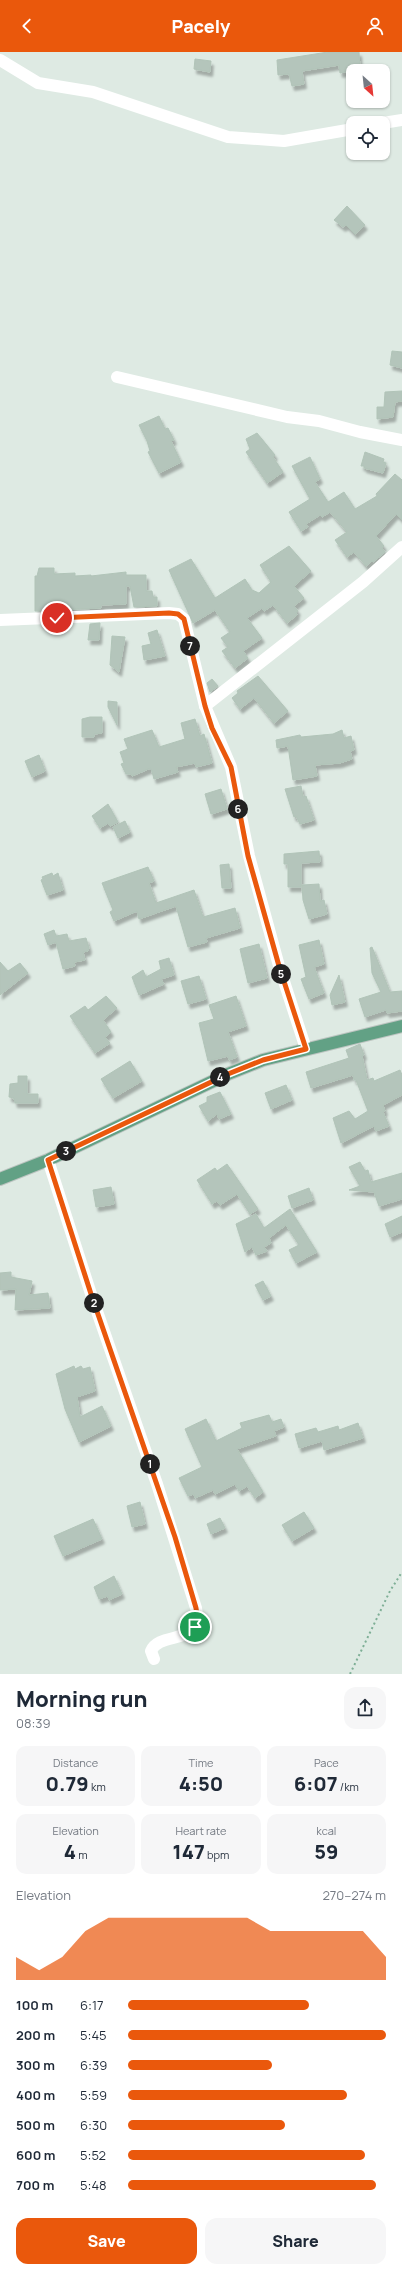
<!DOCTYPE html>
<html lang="en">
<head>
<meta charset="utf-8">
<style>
	:root { --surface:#fff; --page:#f6f6f7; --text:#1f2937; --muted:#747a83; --accent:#ea580c }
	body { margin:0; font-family:Manrope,sans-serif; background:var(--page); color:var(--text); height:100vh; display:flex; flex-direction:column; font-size:15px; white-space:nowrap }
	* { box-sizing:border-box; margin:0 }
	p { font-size:13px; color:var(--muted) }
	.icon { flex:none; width:22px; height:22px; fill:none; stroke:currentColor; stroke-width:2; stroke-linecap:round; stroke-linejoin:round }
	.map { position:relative; height:1622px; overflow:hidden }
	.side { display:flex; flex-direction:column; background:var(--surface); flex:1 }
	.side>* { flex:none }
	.needle { width:26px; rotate:153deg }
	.controls { position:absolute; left:346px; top:12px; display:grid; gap:8px }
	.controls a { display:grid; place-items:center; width:44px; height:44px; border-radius:8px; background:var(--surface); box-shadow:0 1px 3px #0004; font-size:20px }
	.pin { position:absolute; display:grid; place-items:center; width:34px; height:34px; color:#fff; margin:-17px; border:2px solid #fff; border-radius:50%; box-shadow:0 1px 4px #0007 }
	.km { position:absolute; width:20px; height:20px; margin:-10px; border-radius:50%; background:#222; color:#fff; font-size:11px; line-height:20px; text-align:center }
	.round { display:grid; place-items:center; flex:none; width:42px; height:42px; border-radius:12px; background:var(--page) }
	.overview { display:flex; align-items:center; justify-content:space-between; height:68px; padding:0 16px }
	h1 { font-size:22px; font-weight:800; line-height:30px }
	.stats { display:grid; grid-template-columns:repeat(3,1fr); gap:6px; height:68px; padding:4px 16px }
	.stats div { display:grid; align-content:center; border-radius:10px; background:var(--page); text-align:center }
	.stats b { font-size:20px; font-weight:800 }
	.stats small { font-size:11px; font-weight:400 }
	.stats p { font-size:11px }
	.chart { height:112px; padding:8px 16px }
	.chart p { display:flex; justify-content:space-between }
	.chart svg { width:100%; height:72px; margin-top:4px; fill:var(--accent); opacity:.7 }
	.primary-button { display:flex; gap:8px; margin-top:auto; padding:8px 16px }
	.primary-button a { flex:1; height:46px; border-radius:12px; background:var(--accent); color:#fff; font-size:16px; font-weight:800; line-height:46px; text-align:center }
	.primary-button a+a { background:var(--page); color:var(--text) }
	ul { padding:0 16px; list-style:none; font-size:13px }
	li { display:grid; grid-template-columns:64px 48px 1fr; align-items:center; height:30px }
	li i { height:10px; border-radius:5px; background:var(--accent) }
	header { display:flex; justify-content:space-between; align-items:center; height:52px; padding:0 16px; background:var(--accent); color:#fff; font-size:18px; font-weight:800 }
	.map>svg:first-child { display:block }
	.building { fill:#b4c5bb; stroke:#b1c4b8; filter:url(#shadow) }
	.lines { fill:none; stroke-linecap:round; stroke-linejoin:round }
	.major-casing { stroke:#bcc4c0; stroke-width:14 }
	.path { stroke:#7eaf96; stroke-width:2; stroke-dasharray:2 3; stroke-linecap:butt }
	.minor { stroke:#fff; stroke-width:12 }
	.major { stroke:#62a185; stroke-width:12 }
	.route-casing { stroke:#fff; stroke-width:8 }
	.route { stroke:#ea580c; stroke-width:5 }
</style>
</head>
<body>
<header><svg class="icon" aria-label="back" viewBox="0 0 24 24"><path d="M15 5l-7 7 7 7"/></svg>Pacely<svg class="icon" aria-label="person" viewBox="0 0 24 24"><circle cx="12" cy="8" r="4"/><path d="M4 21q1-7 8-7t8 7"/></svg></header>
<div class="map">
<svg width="402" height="1622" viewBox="0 0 402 1622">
	<defs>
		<filter id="shadow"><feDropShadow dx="2.5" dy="4.5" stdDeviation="1" flood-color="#0004"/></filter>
	</defs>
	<rect width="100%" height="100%" fill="#deeae3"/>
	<g class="building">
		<path d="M328,0h31l1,17 -20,4 -1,-8 -37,6 2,13 -12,2 -3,-12 -11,1 -1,-15z"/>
		<path d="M195,7l16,2 -1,11 -16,-3z"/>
		<path d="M347,154l18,19 -10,9 -9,-9 -3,2 -9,-7z"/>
		<path d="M392,299l10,1v16l-12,-3z"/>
		<path d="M402,339v10l-7,1 -2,15 -16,2v-12h7l1,-15z"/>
		<path d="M159,364l6,13 3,-1 6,12 -3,1 10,21 -22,11 -11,-21 2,-1 -3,-10 -8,-16z"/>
		<path d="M257,381l18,22 -2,2 10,15 -16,11 -21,-31 4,-3 -4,-10z"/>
		<path d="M365,400l19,7 -1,3 3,1 -3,10 -19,-5v-2h-3z"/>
		<path d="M310,405l10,22 -5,3 13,20 16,-10 11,17 22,-13 -1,-2 19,-20 7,6v40l-6,-6 -20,22 8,10 -2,2 3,4 -12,10 -1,-1 -6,5 -12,-14 -7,5 -12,-17 12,-8 -17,-20 -8,5 -2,-2 -14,9 2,3 -7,4 -12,-19 21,-13 -18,-33z"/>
		<path d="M289,494l22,25 -17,15 10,12 -10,8 4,5 -2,2 1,2 -10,8 -14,-18 -9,6 -2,-3 -15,10 15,20 -19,13 5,7 -13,10 -13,-17 6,-4 -7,-9 9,-6 -15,-22 -22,13 -24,-53 22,-11 24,39 30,-19 7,11 7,3 12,-11 -11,-17z"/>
		<path d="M39,516h15v6l21,-1v3l16,-1v1l35,-4v3h20v16h6l1,6h4v9l-23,1 -4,-21h-4v18l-25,1v3l-66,3v-35h2z"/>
		<path d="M100,571l-1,17h-11l2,-16z"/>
		<path d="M157,578l8,26 -21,4 -2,-14 9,-2 -3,-11z"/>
		<path d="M112,584l13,1 -6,35 -9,-7z"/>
		<path d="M258,624l30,35 -14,12 -20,-25 -14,11 -8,-11 6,-5 -1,-2z"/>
		<path d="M212,627l6,7 -8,6 -3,-9z"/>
		<path d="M108,649l9,1v23l-9,-18z"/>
		<path d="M90,665h12v16l-8,1v3h-12v-18z"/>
		<path d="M195,667l5,17 4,-2 8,29 -16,4 -1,-4 -19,4 2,5 -24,7 -3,-11 -19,8 -1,-2h-5l-5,-10 3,-1 -4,-11 8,-3 -4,-10 28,-9 7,17 26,-8 -4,-16z"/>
		<path d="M342,678l2,8 7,-2 3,14 -4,1 2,8 -12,4 -25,2 2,11 -24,4 -5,-34 -11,2 -1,-8 24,-5 1,2 32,-3z"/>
		<path d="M39,703l6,16 -13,6 -7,-16z"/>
		<path d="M301,734l2,11 3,-1 8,24 -14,4 -4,-8 -2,1 -9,-28z"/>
		<path d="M221,737l6,20 -16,5 -6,-20z"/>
		<path d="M108,752l10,18 -8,4 -2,-3 -8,5 -8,-12z"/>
		<path d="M125,769l5,11 -12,6 -5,-11z"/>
		<path d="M319,799l1,11 -19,1v24h-13v-23h-4v-10z"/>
		<path d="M229,812l2,24h-9l-2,-23z"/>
		<path d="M148,815l6,14 -5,2 7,20 38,-13 9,27 32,-9 5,20 -34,10 1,4 -19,5 -12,-41 -37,13 -2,-8 -23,10 -4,-9 3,-2 -11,-27z"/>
		<path d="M52,821l1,3 5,-3 5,17 -16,5 -6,-15 2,-1 -1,-2z"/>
		<path d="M319,832l1,17 4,-1 3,14 -18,5 -6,-19 -1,-15z"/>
		<path d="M54,878l2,6 11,-2 2,7 17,-3 3,10 -1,3 -5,1 2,8 -11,2 1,4 -12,3 -7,-27 -8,3 -4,-11z"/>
		<path d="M319,888l5,24 -10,3 10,26 -15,6 -8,-20 5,-2 -7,-32z"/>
		<path d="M259,892l8,34 -19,5 -8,-34z"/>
		<path d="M372,895l18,45 12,-1v20l-15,2 -1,-3 -21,7 -6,-18 22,-7 -9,-19 -2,-25z"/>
		<path d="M169,906l5,17 -13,4 3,5 -25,11 -7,-18 11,-7 3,7 15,-8 -2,-8z"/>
		<path d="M0,910l8,9 12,-8 8,10 -28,22z"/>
		<path d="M339,923l6,27 -13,3 -2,-10z"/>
		<path d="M199,924l7,23 -18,5 -7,-23z"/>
		<path d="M106,944l11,12 -14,12 8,12 -6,5 5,6 -15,10 -25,-37 15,-10 3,4z"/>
		<path d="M236,944l10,30 -18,6 9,25 -8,3 -1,-4 -20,5 -9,-38 15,-4 -5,-14z"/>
		<path d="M360,992l4,11 -2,1 5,24 6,-2 1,3 26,-11 2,5v20l-19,10 2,6 -2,1 6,14 -13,5 -2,-5 -33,17 -8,-25 16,-7 6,8 13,-8 -12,-31h-2l-1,-5 -42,13 -5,-16 43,-14 -3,-8z"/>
		<path d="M130,1009l12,20 -29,17 -12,-19z"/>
		<path d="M18,1024h9v18h11v9h-23l-1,-5 -5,-1 1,-13 8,-1z"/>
		<path d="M286,1033l6,15 -21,9 -6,-16z"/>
		<path d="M220,1040l11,22 -12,5 -2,-5 -9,7 -9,-15 8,-4v-5z"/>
		<path d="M360,1110l5,9 3,-1 3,12 31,-9v26l-23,7 -5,-14 -25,-2 11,-4 -11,-19z"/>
		<path d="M227,1112l31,45 -8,5 -13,-20 -17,11 -3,-4 -5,3 -15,-24 18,-12 2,3z"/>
		<path d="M111,1135l3,17 -18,3 -3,-17z"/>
		<path d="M309,1136l4,12 -21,8 -4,-12z"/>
		<path d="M290,1157l27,43 -21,11 -7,-13 10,-5 -13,-20 -17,13 2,5 -7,4 3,4 -11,4 -4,-8 -7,5 -9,-28 20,-10 8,14z"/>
		<path d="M402,1164v16l-12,5 -5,-13z"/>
		<path d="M11,1220v5l21,4 -3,14 19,-2 2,15 -35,2 1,-21 -16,1v-17z"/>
		<path d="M263,1229l8,15 -8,4 -8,-15z"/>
		<path d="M74,1314l1,3 6,-3 2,3 7,-2 5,24 -18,6 3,20 22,-11 9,20 -32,16 -14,-33 -9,-35z"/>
		<path d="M269,1363l3,7 9,-3 3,8 -10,4 2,5 -39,13 26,43 -8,6 -8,-12 -8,5 -4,-7 -20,10 -2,-4 -18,8 -1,-4 -6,2 -9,-18 23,-11 -17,-38 21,-10 10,22 26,-13 -2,-5z"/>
		<path d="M358,1371l5,15 -39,12 -2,-9 -23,7 -4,-14 21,-6 2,4 20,-6 1,4z"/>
		<path d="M140,1450l5,22 -13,3 -5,-21z"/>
		<path d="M304,1460l10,16 -22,13 -10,-16z"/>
		<path d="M220,1466l5,10 -14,6 -4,-10z"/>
		<path d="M93,1467l9,20 -39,17 -9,-20z"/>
		<path d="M114,1524l8,18 -13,6 -1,-4 -9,3 -5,-12z"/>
	</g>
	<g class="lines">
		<defs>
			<path id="major" d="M0,1127l48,-19 180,-86 35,-14 139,-34"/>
		</defs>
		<use href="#major" class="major-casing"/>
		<path class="path" d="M350,1622l40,-83 12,-19"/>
		<g class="minor">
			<path d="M0,8l38,23 55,9 135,45 56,4 69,-12"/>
			<path d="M383,71l19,-3"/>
			<path d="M117,325l170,40 32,4 41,11 42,8"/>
			<path d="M0,568l169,-7 9,1 6,5 21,87 26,61 18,89 30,110 27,83"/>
			<path d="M205,654l158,-124 39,-35"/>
			<path d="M48,1108l43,134 66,190 39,124c8,39 -36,22 -45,43l3,8"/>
		</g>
		<use href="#major" class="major"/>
	</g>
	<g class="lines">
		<defs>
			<path id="route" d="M57,566l112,-5 9,1 6,5 21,87 7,22 19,39 17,89 31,110 27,83 -43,11 -35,14 -180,86 43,134 84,243 21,71 2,14 -3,5"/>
		</defs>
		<use href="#route" class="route-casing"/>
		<use href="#route" class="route"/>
	</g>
</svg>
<div class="controls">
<a><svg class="needle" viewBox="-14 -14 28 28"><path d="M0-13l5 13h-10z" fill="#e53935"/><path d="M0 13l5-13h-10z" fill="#747a83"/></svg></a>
<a><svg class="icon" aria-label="locate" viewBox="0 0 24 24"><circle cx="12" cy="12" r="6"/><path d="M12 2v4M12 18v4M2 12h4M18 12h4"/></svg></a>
</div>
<div class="pin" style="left:195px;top:1575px;background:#1e9e55"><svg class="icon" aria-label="arrive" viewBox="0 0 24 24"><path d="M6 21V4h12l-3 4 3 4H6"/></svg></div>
<div class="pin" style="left:57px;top:566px;background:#d93025"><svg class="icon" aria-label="check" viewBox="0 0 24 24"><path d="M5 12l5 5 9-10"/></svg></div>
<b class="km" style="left:150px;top:1412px">1</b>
<b class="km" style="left:94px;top:1251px">2</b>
<b class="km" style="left:66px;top:1099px">3</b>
<b class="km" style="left:220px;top:1025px">4</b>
<b class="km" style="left:281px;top:922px">5</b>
<b class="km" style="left:238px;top:757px">6</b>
<b class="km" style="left:190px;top:594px">7</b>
</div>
<section class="side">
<div class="overview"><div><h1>Morning run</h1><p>08:39</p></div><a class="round"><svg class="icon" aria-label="share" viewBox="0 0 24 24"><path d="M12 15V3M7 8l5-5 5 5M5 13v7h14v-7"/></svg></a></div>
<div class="stats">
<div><p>Distance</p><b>0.79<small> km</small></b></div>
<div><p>Time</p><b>4:50</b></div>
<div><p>Pace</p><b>6:07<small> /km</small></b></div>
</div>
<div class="stats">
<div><p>Elevation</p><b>4<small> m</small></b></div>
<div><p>Heart rate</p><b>147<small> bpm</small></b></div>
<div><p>kcal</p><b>59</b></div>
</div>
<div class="chart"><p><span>Elevation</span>270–274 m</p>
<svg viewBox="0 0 160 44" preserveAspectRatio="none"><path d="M0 44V30L10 38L20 30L30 14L40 6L50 6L60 6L70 6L80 6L90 6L100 6L110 14L120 14L130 14L140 14L150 14L160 30V44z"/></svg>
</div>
<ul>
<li><b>100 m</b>6:17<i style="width:70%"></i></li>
<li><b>200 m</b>5:45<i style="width:100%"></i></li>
<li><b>300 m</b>6:39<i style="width:56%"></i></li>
<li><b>400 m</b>5:59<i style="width:85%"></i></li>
<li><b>500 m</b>6:30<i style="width:61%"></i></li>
<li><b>600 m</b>5:52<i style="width:92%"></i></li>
<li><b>700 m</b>5:48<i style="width:96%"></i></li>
</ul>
<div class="primary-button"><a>Save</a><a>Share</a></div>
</section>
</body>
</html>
